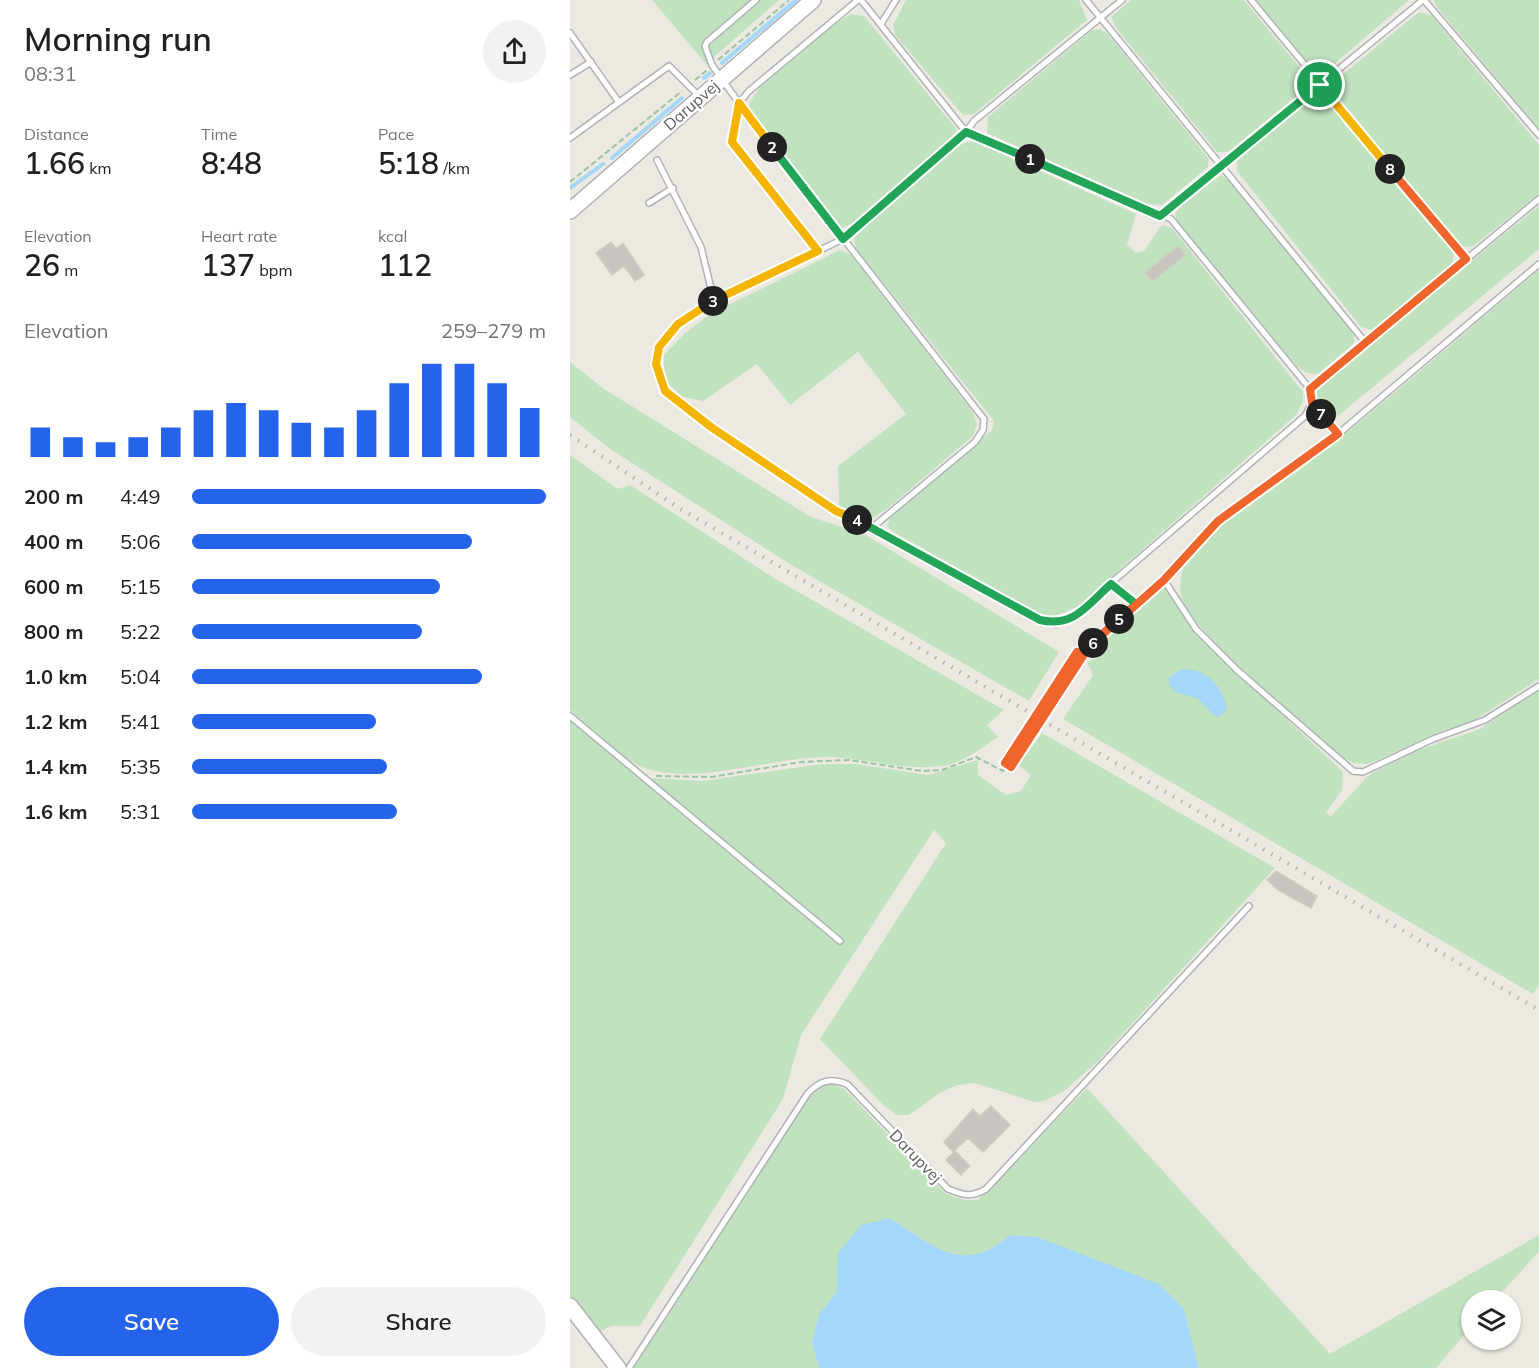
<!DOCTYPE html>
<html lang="en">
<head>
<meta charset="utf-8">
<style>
	:root { --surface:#fff; --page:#f2f2f2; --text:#202124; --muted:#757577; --accent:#2563eb }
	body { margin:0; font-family:Mulish,sans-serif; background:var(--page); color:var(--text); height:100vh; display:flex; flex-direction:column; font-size:22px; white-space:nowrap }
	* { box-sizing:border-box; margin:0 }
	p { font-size:20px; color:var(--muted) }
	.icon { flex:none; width:33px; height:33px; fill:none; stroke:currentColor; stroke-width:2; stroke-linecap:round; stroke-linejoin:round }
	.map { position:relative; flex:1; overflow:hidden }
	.drawer { display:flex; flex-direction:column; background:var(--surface); width:570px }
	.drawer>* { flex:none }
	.controls { position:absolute; left:891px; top:1290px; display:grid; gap:12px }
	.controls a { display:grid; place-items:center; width:60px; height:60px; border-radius:50%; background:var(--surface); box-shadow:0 2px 4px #0004; font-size:30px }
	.pin { position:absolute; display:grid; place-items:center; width:51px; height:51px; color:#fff; margin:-26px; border:3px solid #fff; border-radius:50%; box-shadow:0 2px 6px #0007 }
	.km { position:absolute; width:30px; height:30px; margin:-15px; border-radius:50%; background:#222; color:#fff; font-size:16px; line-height:30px; text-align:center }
	.round { display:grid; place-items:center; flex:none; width:63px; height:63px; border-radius:32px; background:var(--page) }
	.head { display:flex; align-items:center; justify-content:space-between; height:102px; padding:0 24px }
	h1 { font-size:33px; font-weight:600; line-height:45px }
	.metrics { display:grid; grid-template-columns:repeat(3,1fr); gap:9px; height:102px; padding:6px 24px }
	.metrics div { display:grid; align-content:center }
	.metrics b { font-size:30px; font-weight:600 }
	.metrics small { font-size:16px; font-weight:400 }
	.metrics p { font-size:16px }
	.chart { height:168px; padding:12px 24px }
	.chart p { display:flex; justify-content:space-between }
	.chart svg { width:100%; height:108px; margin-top:6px; stroke:var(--accent); stroke-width:6 }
	.primary-button { display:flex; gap:12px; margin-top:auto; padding:12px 24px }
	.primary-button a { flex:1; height:69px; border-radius:36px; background:var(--accent); color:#fff; font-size:24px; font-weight:600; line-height:69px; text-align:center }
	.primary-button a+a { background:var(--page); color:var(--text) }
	ul { padding:0 24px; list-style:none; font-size:20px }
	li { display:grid; grid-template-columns:96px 72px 1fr; align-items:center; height:45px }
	li i { height:15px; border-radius:8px; background:var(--accent) }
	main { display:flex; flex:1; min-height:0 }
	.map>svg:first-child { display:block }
	.green { fill:#c0e2bf }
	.water { fill:#a4d7f9 }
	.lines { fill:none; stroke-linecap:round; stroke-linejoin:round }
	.stream { stroke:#a4d7f9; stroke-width:4 }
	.building { fill:#c8c4bf; stroke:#d0cbc0; stroke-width:1.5 }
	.lane-casing { stroke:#afb3b6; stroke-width:8 }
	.secondary-casing { stroke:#aeb2b6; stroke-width:18 }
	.path { stroke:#99c3a3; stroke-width:2; stroke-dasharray:6 3; stroke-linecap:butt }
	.lane { stroke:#fff; stroke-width:5 }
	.secondary { stroke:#fff; stroke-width:15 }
	.rail { stroke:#b0b1b2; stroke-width:4; stroke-dasharray:1.5 8; stroke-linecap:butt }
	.path-bridge { stroke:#99c3a3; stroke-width:2; stroke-dasharray:6 3; stroke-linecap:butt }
	.split-1-casing { stroke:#fff; stroke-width:12 }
	.split-2-casing { stroke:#fff; stroke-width:12 }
	.split-3-casing { stroke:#fff; stroke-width:12 }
	.split-4-casing { stroke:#fff; stroke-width:12 }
	.split-5-casing { stroke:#fff; stroke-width:12 }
	.split-6-casing { stroke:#fff; stroke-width:12 }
	.split-7-casing { stroke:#fff; stroke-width:12 }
	.split-8-casing { stroke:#fff; stroke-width:12 }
	.split-9-casing { stroke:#fff; stroke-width:12 }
	.split-1 { stroke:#22a559; stroke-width:8 }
	.split-2 { stroke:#22a559; stroke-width:8 }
	.split-3 { stroke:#f5b400; stroke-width:8 }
	.split-4 { stroke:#f5b400; stroke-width:8 }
	.split-5 { stroke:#22a559; stroke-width:8 }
	.split-6 { stroke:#f0652b; stroke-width:8 }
	.split-7 { stroke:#f0652b; stroke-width:8 }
	.split-8 { stroke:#f0652b; stroke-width:8 }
	.split-9 { stroke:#f5b400; stroke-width:8 }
	.labels { text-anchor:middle; stroke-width:5; stroke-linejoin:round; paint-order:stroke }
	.street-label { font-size:16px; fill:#5a5e62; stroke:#fff }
</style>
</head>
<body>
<main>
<section class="drawer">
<div class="head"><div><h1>Morning run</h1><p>08:31</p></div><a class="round"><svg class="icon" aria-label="share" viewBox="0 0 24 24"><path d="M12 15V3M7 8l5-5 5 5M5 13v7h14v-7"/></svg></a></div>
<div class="metrics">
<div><p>Distance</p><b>1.66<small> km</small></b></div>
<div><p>Time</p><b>8:48</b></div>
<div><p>Pace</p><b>5:18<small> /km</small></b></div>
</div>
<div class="metrics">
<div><p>Elevation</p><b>26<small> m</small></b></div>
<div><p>Heart rate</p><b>137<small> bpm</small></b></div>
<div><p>kcal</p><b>112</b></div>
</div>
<div class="chart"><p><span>Elevation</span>259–279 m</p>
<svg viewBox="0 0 160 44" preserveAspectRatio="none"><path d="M5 44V32M15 44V36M25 44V38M35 44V36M45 44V32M55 44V25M65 44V22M75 44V25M85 44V30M95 44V32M105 44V25M115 44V14M125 44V6M135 44V6M145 44V14M155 44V24"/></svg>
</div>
<ul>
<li><b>200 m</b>4:49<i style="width:100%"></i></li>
<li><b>400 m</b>5:06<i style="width:79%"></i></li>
<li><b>600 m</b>5:15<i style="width:70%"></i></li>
<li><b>800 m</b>5:22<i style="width:65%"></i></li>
<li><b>1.0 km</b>5:04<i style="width:82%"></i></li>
<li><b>1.2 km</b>5:41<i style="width:52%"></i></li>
<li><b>1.4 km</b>5:35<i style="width:55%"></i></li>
<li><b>1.6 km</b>5:31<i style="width:58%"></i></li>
</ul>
<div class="primary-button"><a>Save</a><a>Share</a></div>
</section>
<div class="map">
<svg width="969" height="1368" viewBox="0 0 969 1368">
	<rect width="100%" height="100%" fill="#ece9e2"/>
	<g class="green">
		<path d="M82,0h127l-73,64z"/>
		<path d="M336,0h173l8,20 -113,94 -11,1 -68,-80 -2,-10z"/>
		<path d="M561,0h113l61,74v15l-77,63h-11l-100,-123 -6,-12z"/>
		<path d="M686,0h153l-82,70 -15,-1z"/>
		<path d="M864,0h105v129l-103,-123z"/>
		<path d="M849,12l12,3 108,130v49l-67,53 -11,-1 -122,-148 -4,-10 2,-9z"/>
		<path d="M281,14l13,2 93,114 -4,7 -95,84 -16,7 -93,-120c-2,-20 82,-84 102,-94z"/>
		<path d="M529,29l8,4 102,126 -1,8 -46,38 -13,-1 -162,-71 1,-16 104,-87z"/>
		<path d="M749,96l8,2 127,154 -2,13 -80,65 -11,-3 -124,-156v-11l77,-63z"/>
		<path d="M403,141l163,73 -9,31 9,8 8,-2 16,-24 4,-2 8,3 131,164v9l-8,15 -218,191 -24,10 -16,-5 -142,-79 -8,-7 5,-12 100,-84 2,-9 -137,-171 -3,-10c9,-21 76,-71 97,-89l9,-7z"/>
		<path d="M651,175l7,4 126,151v13l-36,31 -12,-1 -10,-8 -119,-143 -2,-8 4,-7z"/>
		<path d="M969,206v43l-201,167 -19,-15 -3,-11 13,-13z"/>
		<path d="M270,250l11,5 121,156 5,13 -4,12 -85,72 -19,12 -30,-14 -1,-40 68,-52 -48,-62 -68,53 -33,-41 -54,37 -20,-4 -19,-17v-25l21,-22 27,-20z"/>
		<path d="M969,270v409l-69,44 -26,7 -76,34 -15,-1 -14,-8c-31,-28 -151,-125 -158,-160 -3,-16 3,-34 13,-46 31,-37 79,-58 116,-87 78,-62 153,-128 229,-192z"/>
		<path d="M0,362l34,27 207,128 53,17 195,118 -30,49 -236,-135 -183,-117 -40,-32z"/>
		<path d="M0,455l48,34 12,-4 144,93 230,132 -17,15 11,12c-17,11 -35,26 -56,29 -39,5 -76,-8 -114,-9 -56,0 -136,30 -186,10 -21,-8 -54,-41 -72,-57z"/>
		<path d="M592,584l29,45 152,143 -1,18 -16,23 5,3 36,-39 12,-8 34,-17 67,-23 59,-39v295l-6,9 -470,-275 30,-44 -6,-13 11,-4v-10l5,-9z"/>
		<path d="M0,717l270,228 2,-5 -192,-162 52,3 120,-17h34l72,11 50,-15v15l28,20 15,-4 10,-16 -12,-10 23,-32 233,135 -178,194 -33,29 -20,10 -10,1 -59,-19 -17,2 -17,7 -32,23h-12l-14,-10 -63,-66 126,-196 -12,-13 -133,205 -18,64 -143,227h-29l-11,5 -30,-35z"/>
		<path d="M259,1083l14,5 103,106 19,6h13l109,-112 243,266 209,-119v16l-44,49h-23l-1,27 -35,41h-237l-15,-59 -174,-74c-48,42 -75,10 -121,-17l-50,35 -2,39 -18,22 -7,28 7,26h-185l174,-275z"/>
	</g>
	<g class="water">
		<path d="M620,669c20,4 32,19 37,39l-5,7 -6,2 -19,-19 -17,-4 -11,-8v-8l11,-8z"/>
		<path d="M319,1218c46,27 73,59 121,17l27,2 122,47 25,25 15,59h-380l-7,-26 7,-28 18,-22 1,-39 23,-28z"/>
	</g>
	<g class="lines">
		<g class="stream">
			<path d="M152,63l74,-63"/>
			<path d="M134,78l6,-5"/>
			<path d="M42,158l70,-60"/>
			<path d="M0,188l33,-24"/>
		</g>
	</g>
	<g class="building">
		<path d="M41,242l5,7 7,-6 21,32 -9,6 -11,-15 -12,9 -16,-22z"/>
		<path d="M608,246l7,9 -33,26 -7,-8z"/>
		<path d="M706,871l41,25 -6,12 -33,-18 -11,-10z"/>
		<path d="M421,1106l19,19 -27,27 -15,-14 -15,14 -9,-10 29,-33 7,7z"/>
		<path d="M385,1151l15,15 -9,9 -15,-15z"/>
	</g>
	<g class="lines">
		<defs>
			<g id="lane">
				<path d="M186,0l-49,42 -2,4 7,19 39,55 233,299 -1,11 -8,12 -102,85"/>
				<path d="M291,0l105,132 205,87 139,170 2,14 -7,13 -238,205 -12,3 -15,-4 -167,-93 -37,-16 -125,-84 -46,-36 -9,-27 3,-17 19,-23 36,-23 129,-62 123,-107 8,-11 148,-121"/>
				<path d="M516,0l279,342"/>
				<path d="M681,0l215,259"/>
				<path d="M854,0l115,135"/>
				<path d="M311,24l15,-24"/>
				<path d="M0,33l48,68"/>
				<path d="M0,75l21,-13"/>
				<path d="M0,138l99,-72 31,31"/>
				<path d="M87,160l44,87 13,54"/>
				<path d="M79,203l24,-15"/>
				<path d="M590,216l263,-216"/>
				<path d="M248,251l-86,-109 7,-39 10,-12 109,-91"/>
				<path d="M969,264l-221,187 -100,70 -54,59 32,49 41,41 116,101 10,1 70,-33 52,-19 54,-34"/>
				<path d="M740,389l229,-190"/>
				<path d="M742,403l26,31"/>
				<path d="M0,716l270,225"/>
				<path d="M59,1368l179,-275c13,-13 22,-15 39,-9l101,105c15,6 23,9 38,0l263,-283"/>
			</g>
			<g id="secondary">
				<path d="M0,211l243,-211"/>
				<path d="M0,1306l48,62"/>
			</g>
		</defs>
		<use href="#lane" class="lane-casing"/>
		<use href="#secondary" class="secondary-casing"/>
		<g class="path">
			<path d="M148,60l71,-60"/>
			<path d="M125,80l12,-10"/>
			<path d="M0,182l112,-91"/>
			<path d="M547,589l19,15"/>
			<path d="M507,652l6,4"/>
			<path d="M510,654l77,-69"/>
			<path d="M435,763l6,4"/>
			<path d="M86,776l56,1 89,-15 48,-2 73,11 20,-1 34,-13 27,14 5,-6"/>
		</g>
		<use href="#lane" class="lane"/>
		<use href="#secondary" class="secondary"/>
		<path class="rail" d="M0,435l109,73 860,502"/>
		<g class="path-bridge">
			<path d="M435,763l72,-111"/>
			<path d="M441,767l72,-111"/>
		</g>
	</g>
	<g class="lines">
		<defs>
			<path id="split-1" d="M460,159l130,57 160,-131"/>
			<path id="split-2" d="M202,147l71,92 123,-107 64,27"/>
			<path id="split-3" d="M143,301l105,-50 -86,-109 7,-39 33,44"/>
			<path id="split-4" d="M143,301l-35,23 -19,23 -3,17 9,27 46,36 125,84 21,9"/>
			<path id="split-5" d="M287,520l183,100c34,8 47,-15 71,-36l25,20 -17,15"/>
			<path id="split-6" d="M523,643l-13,11 -3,-2 -72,111 6,4 72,-111 -3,-2 39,-35"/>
			<path id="split-7" d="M523,643l71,-63 54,-59 120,-87 -17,-20"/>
			<path id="split-8" d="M751,414l-9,-11 -2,-14 156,-130 -76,-90"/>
			<path id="split-9" d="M750,85l70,84"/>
		</defs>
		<use href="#split-1" class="split-1-casing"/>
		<use href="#split-2" class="split-2-casing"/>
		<use href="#split-3" class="split-3-casing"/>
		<use href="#split-4" class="split-4-casing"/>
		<use href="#split-5" class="split-5-casing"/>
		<use href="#split-6" class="split-6-casing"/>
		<use href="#split-7" class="split-7-casing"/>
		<use href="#split-8" class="split-8-casing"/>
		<use href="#split-9" class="split-9-casing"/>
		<use href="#split-1" class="split-1"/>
		<use href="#split-2" class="split-2"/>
		<use href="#split-3" class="split-3"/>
		<use href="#split-4" class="split-4"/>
		<use href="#split-5" class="split-5"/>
		<use href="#split-6" class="split-6"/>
		<use href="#split-7" class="split-7"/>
		<use href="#split-8" class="split-8"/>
		<use href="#split-9" class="split-9"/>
	</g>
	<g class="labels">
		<g class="street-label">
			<text transform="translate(121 105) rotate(-41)" y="6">Darupvej</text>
			<text transform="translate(346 1156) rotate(46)" y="6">Darupvej</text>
		</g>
	</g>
</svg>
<div class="controls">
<a><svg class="icon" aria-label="layers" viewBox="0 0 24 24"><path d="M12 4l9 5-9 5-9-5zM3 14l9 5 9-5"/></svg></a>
</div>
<div class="pin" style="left:750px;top:85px;background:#1e9e55"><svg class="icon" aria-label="arrive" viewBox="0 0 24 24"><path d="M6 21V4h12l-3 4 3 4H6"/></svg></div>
<b class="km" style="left:460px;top:159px">1</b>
<b class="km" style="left:202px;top:147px">2</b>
<b class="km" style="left:143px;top:301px">3</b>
<b class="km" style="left:287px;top:520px">4</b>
<b class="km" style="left:549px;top:619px">5</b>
<b class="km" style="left:523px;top:643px">6</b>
<b class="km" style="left:751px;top:414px">7</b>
<b class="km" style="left:820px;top:169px">8</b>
</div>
</main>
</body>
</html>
